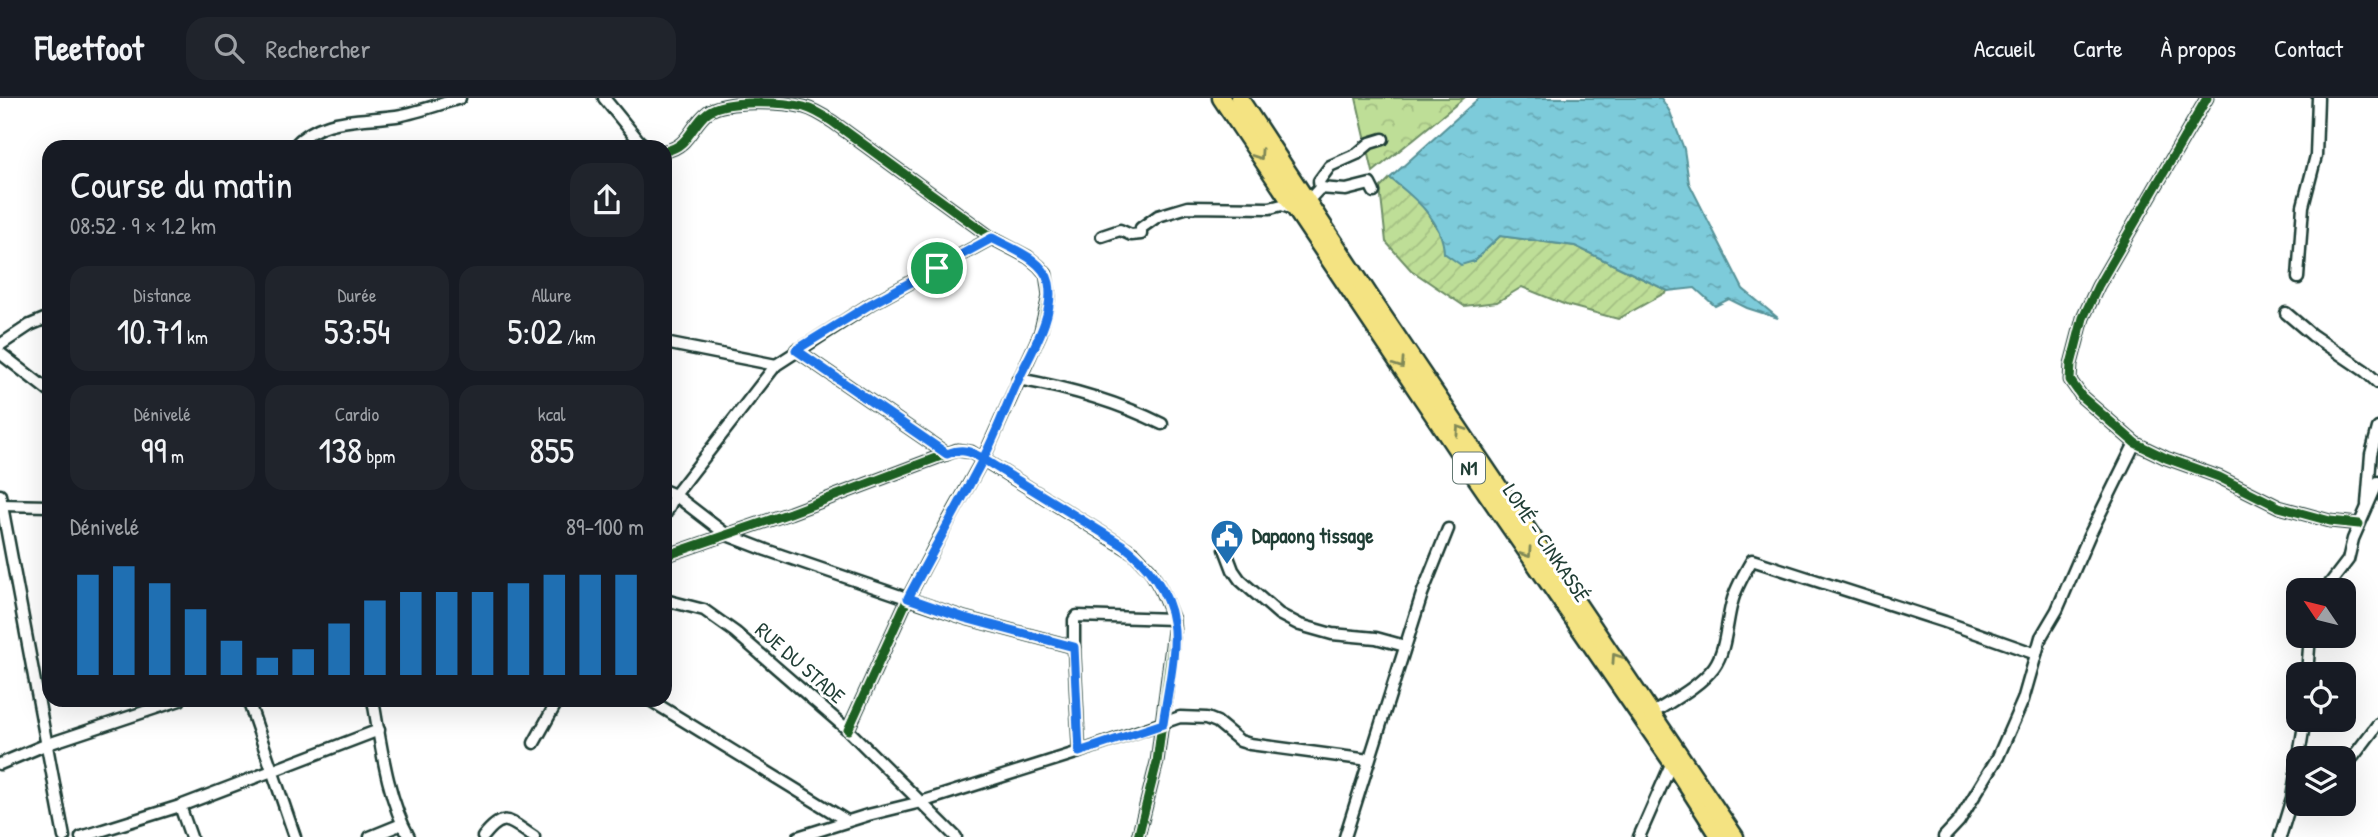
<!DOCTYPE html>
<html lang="fr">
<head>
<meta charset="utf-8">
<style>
	:root { --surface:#171b24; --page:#20242c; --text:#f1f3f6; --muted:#9ea1a6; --line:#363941; --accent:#1f6fb2 }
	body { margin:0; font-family:"Patrick Hand",sans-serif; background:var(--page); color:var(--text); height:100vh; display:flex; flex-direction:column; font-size:26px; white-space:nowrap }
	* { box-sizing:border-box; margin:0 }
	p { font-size:23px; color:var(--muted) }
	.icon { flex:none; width:38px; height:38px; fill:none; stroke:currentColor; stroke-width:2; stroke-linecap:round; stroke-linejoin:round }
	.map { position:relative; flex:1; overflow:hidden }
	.side { position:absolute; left:42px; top:42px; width:630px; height:567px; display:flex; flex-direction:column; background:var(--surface); border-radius:21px; box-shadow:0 7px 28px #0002 }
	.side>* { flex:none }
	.needle { width:46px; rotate:305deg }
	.fabs { position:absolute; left:2286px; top:480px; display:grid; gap:14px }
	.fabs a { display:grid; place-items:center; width:70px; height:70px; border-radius:14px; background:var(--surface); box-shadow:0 7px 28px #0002; font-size:35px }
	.pin { position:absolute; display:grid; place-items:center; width:60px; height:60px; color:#fff; margin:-30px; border:4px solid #fff; border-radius:50%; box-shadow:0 2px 7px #0007 }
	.round { display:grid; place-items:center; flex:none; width:74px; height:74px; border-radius:21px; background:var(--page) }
	.head { display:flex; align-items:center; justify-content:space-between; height:119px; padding:0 28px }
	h1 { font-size:38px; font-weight:600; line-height:52px }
	.metrics { display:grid; grid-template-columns:repeat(3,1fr); gap:10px; height:119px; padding:7px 28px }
	.metrics div { display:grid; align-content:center; border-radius:18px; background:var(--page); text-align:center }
	.metrics b { font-size:35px; font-weight:600 }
	.metrics small { font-size:19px; font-weight:400 }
	.metrics p { font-size:19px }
	.chart { height:196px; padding:14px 28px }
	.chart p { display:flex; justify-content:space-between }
	.chart svg { width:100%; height:126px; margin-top:7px; stroke:var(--accent); stroke-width:6 }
	header { display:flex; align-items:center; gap:42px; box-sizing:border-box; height:98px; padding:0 35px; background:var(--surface); border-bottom:2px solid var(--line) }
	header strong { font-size:33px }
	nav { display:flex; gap:38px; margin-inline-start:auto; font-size:24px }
	.search { width:490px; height:63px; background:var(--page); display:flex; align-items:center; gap:18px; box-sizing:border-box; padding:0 24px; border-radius:21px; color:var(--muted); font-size:26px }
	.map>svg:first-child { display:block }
	.forest { fill:url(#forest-crowns); stroke:#6e8e66; stroke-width:2 }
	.garden { fill:url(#garden-furrows); stroke:#6e8e66; stroke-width:2 }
	.water { fill:url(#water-ripples); stroke:#579298; stroke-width:2 }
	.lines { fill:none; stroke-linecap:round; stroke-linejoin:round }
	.minor-casing { stroke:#1f3d34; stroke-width:15 }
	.trunk-casing { stroke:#1f3d34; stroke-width:21 }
	.minor { stroke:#fff; stroke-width:10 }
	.trunk { stroke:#f4e382; stroke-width:16 }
	.cycleway-casing { stroke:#fff; stroke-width:13 }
	.cycleway { stroke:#1b5e20; stroke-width:9 }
	.oneway { stroke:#7f8857 }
	.route-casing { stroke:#fff; stroke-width:14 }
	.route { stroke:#1a73e8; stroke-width:9 }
	.labels { text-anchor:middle; stroke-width:6; stroke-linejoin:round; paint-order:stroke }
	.shield { fill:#fff; stroke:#627771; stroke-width:2 }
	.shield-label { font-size:19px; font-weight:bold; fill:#1f3d34 }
	.poi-label { font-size:21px; font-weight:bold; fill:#1f3d34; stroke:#fff; text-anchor:start }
	.street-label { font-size:21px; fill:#1f3d34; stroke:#fff }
</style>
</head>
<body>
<header>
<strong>Fleetfoot</strong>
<div class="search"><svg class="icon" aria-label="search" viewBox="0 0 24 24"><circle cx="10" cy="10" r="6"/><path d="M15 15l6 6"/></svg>Rechercher</div>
<nav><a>Accueil</a><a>Carte</a><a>À propos</a><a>Contact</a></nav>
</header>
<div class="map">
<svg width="2378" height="739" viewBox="0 0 2378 739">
	<defs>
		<pattern id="forest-crowns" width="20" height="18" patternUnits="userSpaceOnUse" patternTransform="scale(1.75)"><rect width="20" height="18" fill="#bede97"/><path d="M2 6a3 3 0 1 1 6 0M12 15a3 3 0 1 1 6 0" fill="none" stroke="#a3bf83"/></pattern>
		<pattern id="garden-furrows" width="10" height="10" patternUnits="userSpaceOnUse" patternTransform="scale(1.75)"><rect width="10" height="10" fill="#bede97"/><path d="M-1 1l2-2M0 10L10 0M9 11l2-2" fill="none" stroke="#a3bf83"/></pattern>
		<pattern id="water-ripples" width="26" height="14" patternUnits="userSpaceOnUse" patternTransform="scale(1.75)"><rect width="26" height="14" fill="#7dcbda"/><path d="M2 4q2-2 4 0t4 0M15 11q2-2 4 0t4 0" fill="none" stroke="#66a6b2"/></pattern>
	</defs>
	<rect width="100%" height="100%" fill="#fff"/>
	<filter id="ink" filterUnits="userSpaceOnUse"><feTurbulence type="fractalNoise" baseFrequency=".0143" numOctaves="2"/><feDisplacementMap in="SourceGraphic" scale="14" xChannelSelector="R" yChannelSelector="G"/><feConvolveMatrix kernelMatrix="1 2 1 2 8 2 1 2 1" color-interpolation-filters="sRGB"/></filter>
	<g filter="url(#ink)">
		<path class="forest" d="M1356,0h108l-91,74z"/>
		<path class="garden" d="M1390,80l31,25 22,35 31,23 26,-25 75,10 93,45 -50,28 -52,-14 -44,-18 -25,15 -33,4 -53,-36 -25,-28 -6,-54z"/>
		<path class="water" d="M1479,0h182l9,14 14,37 5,34 54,106 35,29 -31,-10 -18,-9 -14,7 -20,-18 -27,3 -93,-45 -75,-10 -26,25 -13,4 -17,-12c-1,-32 -30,-56 -54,-75z"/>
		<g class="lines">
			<defs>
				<g id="minor">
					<path d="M604,0l35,43 8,6"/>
					<path d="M2207,0l-109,188 -15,32 -12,46 -1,16 12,17 53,46 31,15 53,19 60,30 51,14 29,3"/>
					<path d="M293,49c29,-32 69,-25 109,-32 19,-4 39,-11 58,-17"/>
					<path d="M665,53c24,-4 26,-26 43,-39 17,-13 76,-10 96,-5 11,3 20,9 29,15l159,116 36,19 11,9 7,8 3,22 -9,38 -57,125 -38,68 -37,71 -60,132"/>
					<path d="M1320,90l-1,-7 11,-15 27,-12 13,-11 13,-4"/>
					<path d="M1307,104l13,-14 26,2 24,-6 4,8"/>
					<path d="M1102,138l18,-6 11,5 10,-1v-6l17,-12 30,-9 82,1 12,-3 14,5"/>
					<path d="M2298,180l5,-72 13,-50 2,-58"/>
					<path d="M2286,215l26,22 53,36 13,12"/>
					<path d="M665,245l111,22"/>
					<path d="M0,247l30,-20 19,-8"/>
					<path d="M796,252l151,104"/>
					<path d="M0,255l49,38"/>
					<path d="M1018,281c51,9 98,22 144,45"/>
					<path d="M665,393l10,4 52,40 39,15 199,68 109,29 5,105"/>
					<path d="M0,397l64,342"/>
					<path d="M2367,406l4,-50 7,-26"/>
					<path d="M0,407l49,1"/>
					<path d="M665,417l10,-20 101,-130 93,-60 123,-67"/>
					<path d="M1225,451l8,21 7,10 39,34 21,11 32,9 44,4 29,8"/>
					<path d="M665,458l125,-43 167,-63 14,2 163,101 16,17 11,20 12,29 1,11 -17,132 -19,75"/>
					<path d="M2325,492l23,-30 5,-21 25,-57"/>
					<path d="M665,502l39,10 31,22 113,98 108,107"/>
					<path d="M1074,549v-27l3,-4 96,3"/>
					<path d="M2307,576l3,-39"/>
					<path d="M248,602l47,137"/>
					<path d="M373,602c8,45 14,97 36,137"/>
					<path d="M650,602l197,121"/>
					<path d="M1653,615c20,-13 46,-26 61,-46 13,-18 12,-46 19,-68 4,-13 12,-27 19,-39l193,62 91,32"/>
					<path d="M534,645l24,-43"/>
					<path d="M0,666l45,-19 135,-45"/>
					<path d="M2343,667l10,-8 25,-33"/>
					<path d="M180,708l11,31"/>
					<path d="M81,739l99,-31 199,-76"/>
					<path d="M370,739l32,-13"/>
					<path d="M483,739c21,-27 26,-16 51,0"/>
					<path d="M798,739l70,-22 53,-13 158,-50 101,-35 27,1 10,4 23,19 10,3 119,16"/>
					<path d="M1345,739l77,-243 26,-65"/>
					<path d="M1639,739l33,-75"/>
					<path d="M1944,739l15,-16 39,-64 25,-57 18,-63 16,-27 32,-74 46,-93"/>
					<path d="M2280,739l12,-39 13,-79"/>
				</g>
				<g id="trunk">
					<path d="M1221,0l240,358 211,306 48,75"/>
					<path d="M1239,0l136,206 360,533"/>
				</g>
			</defs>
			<use href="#minor" class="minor-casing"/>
			<use href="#trunk" class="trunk-casing"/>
			<use href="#minor" class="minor"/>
			<use href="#trunk" class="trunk"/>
			<defs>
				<g id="cycleway">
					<path d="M2207,0l-109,188 -15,32 -12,46 -1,16 12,17 53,46 31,15 53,19 60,30 51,14 29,3"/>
					<path d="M665,53c24,-4 26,-26 43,-39 17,-13 76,-10 96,-5 11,3 20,9 29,15l159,116 36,19 11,9 7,8 3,22 -9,38 -57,125 -38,68 -37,71 -60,132"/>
					<path d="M665,458l125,-43 167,-63 14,2 163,101 16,17 11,20 12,29 1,11 -17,132 -19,75"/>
				</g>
			</defs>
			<use href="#cycleway" class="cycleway-casing"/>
			<use href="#cycleway" class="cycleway"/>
		</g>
		<defs><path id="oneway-chevron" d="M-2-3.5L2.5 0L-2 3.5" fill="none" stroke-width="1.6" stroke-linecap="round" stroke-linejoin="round" transform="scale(1.75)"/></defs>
		<g class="oneway">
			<use href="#oneway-chevron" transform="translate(1259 57) rotate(56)"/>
			<use href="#oneway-chevron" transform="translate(1400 266) rotate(56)"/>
			<use href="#oneway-chevron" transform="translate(1460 332) rotate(-124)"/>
			<use href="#oneway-chevron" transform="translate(1527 455) rotate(56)"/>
			<use href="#oneway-chevron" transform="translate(1616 560) rotate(-124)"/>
		</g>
	</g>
	<g class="lines" filter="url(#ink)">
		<defs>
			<path id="route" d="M937,170l-68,37 -73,45 151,104c16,-6 23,-3 36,5l141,87c23,17 45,46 49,76 5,27 -6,73 -10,102l-84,28 -5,-105 -109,-29 -57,-20c24,-46 50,-91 74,-137 14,-26 24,-55 37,-83 13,-28 36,-63 30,-95 -5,-24 -39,-35 -57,-45l-55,30"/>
		</defs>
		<use href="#route" class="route-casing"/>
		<use href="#route" class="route"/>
	</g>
	<defs>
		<symbol id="civic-pin" viewBox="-11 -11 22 30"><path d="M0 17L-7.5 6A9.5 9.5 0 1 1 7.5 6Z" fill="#1f6fb2" stroke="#fff"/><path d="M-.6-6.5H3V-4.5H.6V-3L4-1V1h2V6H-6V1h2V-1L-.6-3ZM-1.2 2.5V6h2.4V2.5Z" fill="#fff"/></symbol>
	</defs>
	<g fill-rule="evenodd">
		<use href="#civic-pin" x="1208" y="419" width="38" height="52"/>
	</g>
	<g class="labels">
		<rect class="shield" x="1453" y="354.5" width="32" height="31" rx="5"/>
		<g class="shield-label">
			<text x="1469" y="377">N1</text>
		</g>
		<g class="poi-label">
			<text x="1252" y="445">Dapaong tissage</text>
		</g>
		<g class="street-label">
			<text transform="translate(1546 445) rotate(56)" y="7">LOMÉ - CINKASSÉ</text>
			<text transform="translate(800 565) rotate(41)" y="7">RUE DU STADE</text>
		</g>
	</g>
</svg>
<div class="fabs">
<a><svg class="needle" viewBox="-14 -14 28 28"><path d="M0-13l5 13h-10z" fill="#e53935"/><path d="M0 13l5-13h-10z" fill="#9ea1a6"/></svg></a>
<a><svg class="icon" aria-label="locate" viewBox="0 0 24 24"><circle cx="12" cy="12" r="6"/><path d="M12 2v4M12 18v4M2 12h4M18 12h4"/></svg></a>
<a><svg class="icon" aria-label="layers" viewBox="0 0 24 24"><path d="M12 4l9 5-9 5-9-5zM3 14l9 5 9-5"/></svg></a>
</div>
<div class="pin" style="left:937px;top:170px;background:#1e9e55"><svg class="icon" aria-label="arrive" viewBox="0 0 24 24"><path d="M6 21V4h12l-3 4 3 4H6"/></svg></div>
<section class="side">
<div class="head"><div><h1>Course du matin</h1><p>08:52 · 9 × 1.2 km</p></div><a class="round"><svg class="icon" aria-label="share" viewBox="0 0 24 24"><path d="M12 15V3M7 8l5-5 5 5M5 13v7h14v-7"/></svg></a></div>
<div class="metrics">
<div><p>Distance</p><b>10.71<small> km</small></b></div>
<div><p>Durée</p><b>53:54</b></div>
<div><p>Allure</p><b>5:02<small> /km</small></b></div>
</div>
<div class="metrics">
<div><p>Dénivelé</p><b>99<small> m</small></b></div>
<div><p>Cardio</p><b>138<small> bpm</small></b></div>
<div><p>kcal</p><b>855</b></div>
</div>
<div class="chart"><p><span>Dénivelé</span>89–100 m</p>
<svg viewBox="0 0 160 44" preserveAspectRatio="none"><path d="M5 44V9M15 44V6M25 44V12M35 44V21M45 44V32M55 44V38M65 44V35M75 44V26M85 44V18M95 44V15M105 44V15M115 44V15M125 44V12M135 44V9M145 44V9M155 44V9"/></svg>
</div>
</section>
</div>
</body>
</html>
